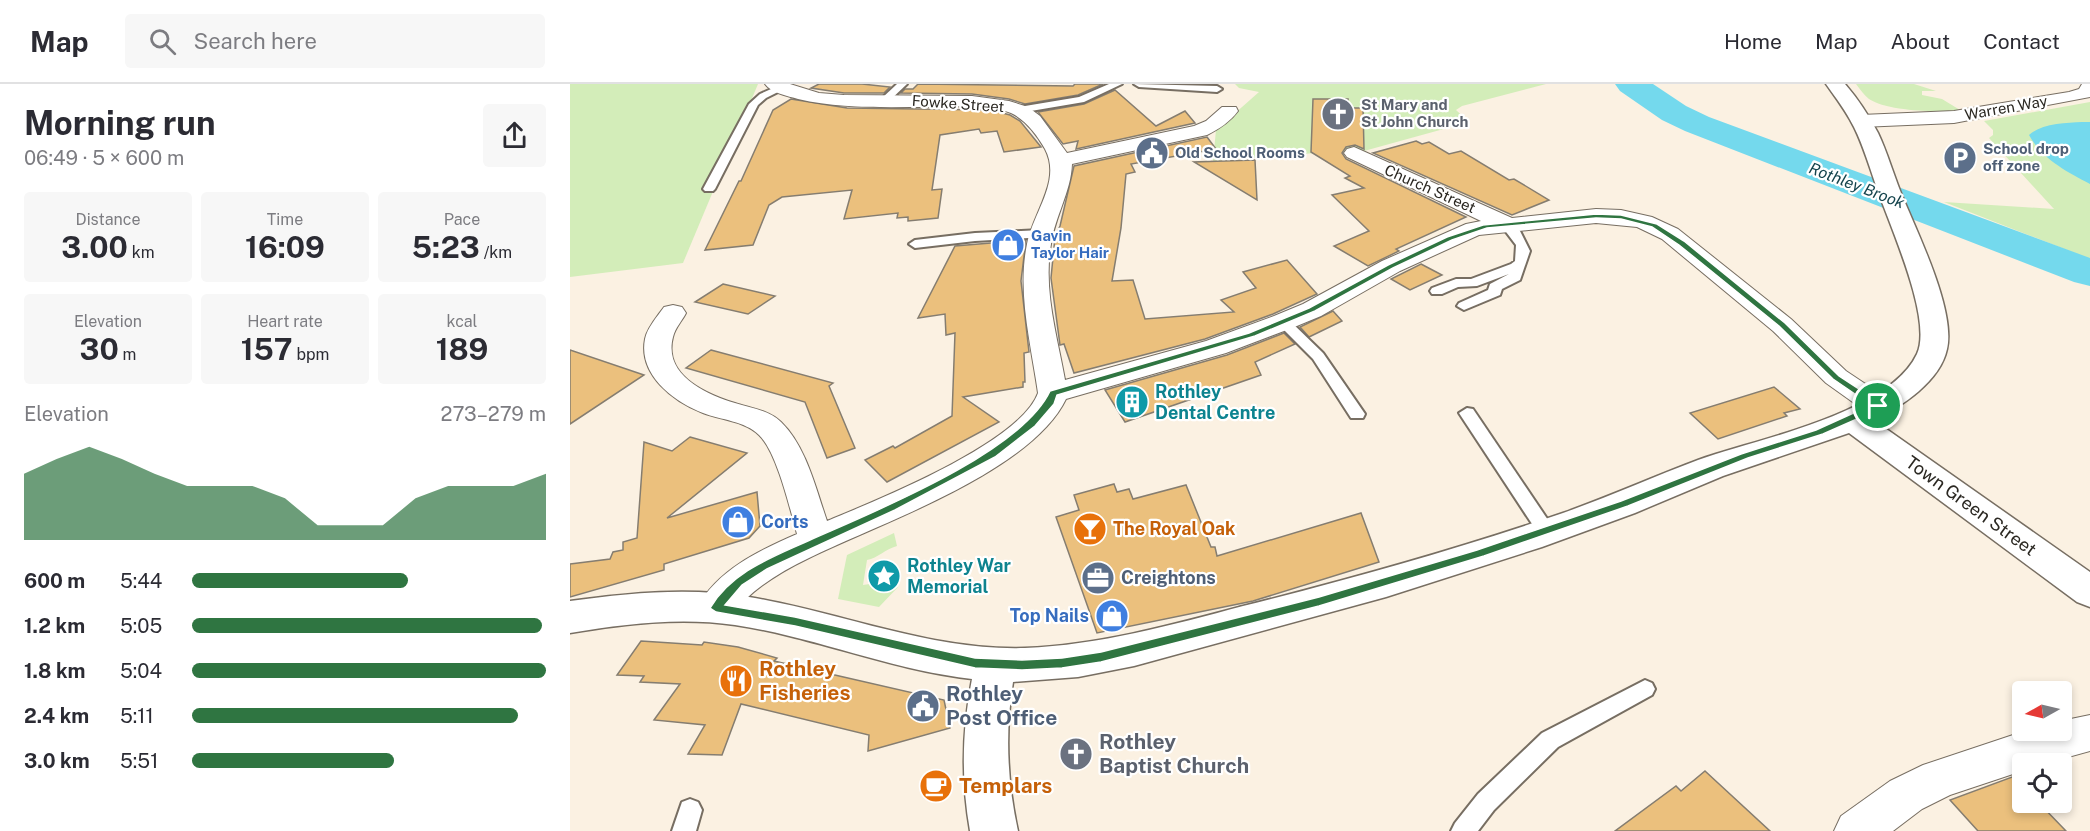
<!DOCTYPE html>
<html lang="en">
<head>
<meta charset="utf-8">
<style>
	:root { --surface:#fff; --page:#f7f7f7; --text:#2b2b33; --muted:#7c7c81; --line:#e1e1e2; --accent:#2f7541 }
	body { margin:0; font-family:"Public Sans",sans-serif; background:var(--page); color:var(--text); height:100vh; display:flex; flex-direction:column; font-size:22px; white-space:nowrap }
	* { box-sizing:border-box; margin:0 }
	p { font-size:20px; color:var(--muted) }
	.icon { flex:none; width:33px; height:33px; fill:none; stroke:currentColor; stroke-width:2; stroke-linecap:round; stroke-linejoin:round }
	.map { position:relative; flex:1; overflow:hidden }
	.sheet { display:flex; flex-direction:column; background:var(--surface); width:570px }
	.sheet>* { flex:none }
	.needle { width:39px; rotate:262deg }
	.tools { position:absolute; left:1442px; top:597px; display:grid; gap:12px }
	.tools a { display:grid; place-items:center; width:60px; height:60px; border-radius:6px; background:var(--surface); box-shadow:0 3px 9px #0003; font-size:30px }
	.pin { position:absolute; display:grid; place-items:center; width:51px; height:51px; color:#fff; margin:-26px; border:3px solid #fff; border-radius:50%; box-shadow:0 2px 6px #0007 }
	.round { display:grid; place-items:center; flex:none; width:63px; height:63px; border-radius:6px; background:var(--page) }
	.head { display:flex; align-items:center; justify-content:space-between; height:102px; padding:0 24px }
	h1 { font-size:33px; font-weight:700; line-height:45px }
	.metrics { display:grid; grid-template-columns:repeat(3,1fr); gap:9px; height:102px; padding:6px 24px }
	.metrics div { display:grid; align-content:center; border-radius:6px; background:var(--page); text-align:center }
	.metrics b { font-size:30px; font-weight:700 }
	.metrics small { font-size:16px; font-weight:400 }
	.metrics p { font-size:16px }
	.chart { height:168px; padding:12px 24px }
	.chart p { display:flex; justify-content:space-between }
	.chart svg { width:100%; height:108px; margin-top:6px; fill:var(--accent); opacity:.7 }
	ul { padding:0 24px; list-style:none; font-size:20px }
	li { display:grid; grid-template-columns:96px 72px 1fr; align-items:center; height:45px }
	li i { height:15px; border-radius:8px; background:var(--accent) }
	header { display:flex; align-items:center; gap:36px; box-sizing:border-box; height:84px; padding:0 30px; background:var(--surface); border-bottom:2px solid var(--line) }
	header strong { font-size:28px }
	nav { display:flex; gap:33px; margin-inline-start:auto; font-size:21px }
	.search { width:420px; height:54px; background:var(--page); display:flex; align-items:center; gap:15px; box-sizing:border-box; padding:0 21px; border-radius:6px; color:var(--muted); font-size:22px }
	main { display:flex; flex:1; min-height:0 }
	.map>svg:first-child { display:block }
	.green { fill:#d3edb9 }
	.water { fill:#74d9ed }
	.lines { fill:none; stroke-linecap:round; stroke-linejoin:round }
	.river { fill:#74d9ed; fill-rule:evenodd }
	.building { fill:#ebc07d; stroke:#857d70; stroke-width:1.5 }
	.service-casing { stroke:#776e62; stroke-width:4 }
	.minor-casing { stroke:#776e62; stroke-width:2 }
	.tertiary-casing { stroke:#776e62; stroke-width:3 }
	.service { fill:#fff; fill-rule:evenodd }
	.minor { fill:#fff; fill-rule:evenodd }
	.tertiary { fill:#fff; fill-rule:evenodd }
	.route { fill:#2f7541; stroke:#fff; stroke-width:1.5; fill-rule:evenodd }
	.labels { text-anchor:middle; stroke-width:4.5; stroke-linejoin:round; paint-order:stroke }
	.far-street-label { font-size:15px; fill:#2b2822; stroke:#fff }
	.far-worship-label { font-size:15px; font-weight:bold; fill:#5b616d; stroke:#fff; text-anchor:start }
	.far-service-label { font-size:15px; font-weight:bold; fill:#4e5e75; stroke:#fff; text-anchor:start }
	.far-shop-label { font-size:15px; font-weight:bold; fill:#366cbe; stroke:#fff; text-anchor:start }
	.far-water-label { font-size:16px; font-style:italic; fill:#15444d; stroke:#fff }
	.culture-label { font-size:18px; font-weight:bold; fill:#0d838f; stroke:#fff; text-anchor:start }
	.street-label { font-size:18px; fill:#2b2822; stroke:#fff }
	.shop-label { font-size:18px; font-weight:bold; fill:#366cbe; stroke:#fff; text-anchor:start }
	.food-label { font-size:18px; font-weight:bold; fill:#c56008; stroke:#fff; text-anchor:start }
	.service-label { font-size:18px; font-weight:bold; fill:#4e5e75; stroke:#fff; text-anchor:start }
	.near-food-label { font-size:21px; font-weight:bold; fill:#c56008; stroke:#fff; text-anchor:start }
	.near-service-label { font-size:21px; font-weight:bold; fill:#4e5e75; stroke:#fff; text-anchor:start }
	.near-worship-label { font-size:21px; font-weight:bold; fill:#5b616d; stroke:#fff; text-anchor:start }
</style>
</head>
<body>
<header>
<strong>Map</strong>
<div class="search"><svg class="icon" aria-label="search" viewBox="0 0 24 24"><circle cx="10" cy="10" r="6"/><path d="M15 15l6 6"/></svg>Search here</div>
<nav><a>Home</a><a>Map</a><a>About</a><a>Contact</a></nav>
</header>
<main>
<section class="sheet">
<div class="head"><div><h1>Morning run</h1><p>06:49 · 5 × 600 m</p></div><a class="round"><svg class="icon" aria-label="share" viewBox="0 0 24 24"><path d="M12 15V3M7 8l5-5 5 5M5 13v7h14v-7"/></svg></a></div>
<div class="metrics">
<div><p>Distance</p><b>3.00<small> km</small></b></div>
<div><p>Time</p><b>16:09</b></div>
<div><p>Pace</p><b>5:23<small> /km</small></b></div>
</div>
<div class="metrics">
<div><p>Elevation</p><b>30<small> m</small></b></div>
<div><p>Heart rate</p><b>157<small> bpm</small></b></div>
<div><p>kcal</p><b>189</b></div>
</div>
<div class="chart"><p><span>Elevation</span>273–279 m</p>
<svg viewBox="0 0 160 44" preserveAspectRatio="none"><path d="M0 44V17L10 11L20 6L30 11L40 17L50 22L60 22L70 22L80 27L90 38L100 38L110 38L120 27L130 22L140 22L150 22L160 17V44z"/></svg>
</div>
<ul>
<li><b>600 m</b>5:44<i style="width:61%"></i></li>
<li><b>1.2 km</b>5:05<i style="width:99%"></i></li>
<li><b>1.8 km</b>5:04<i style="width:100%"></i></li>
<li><b>2.4 km</b>5:11<i style="width:92%"></i></li>
<li><b>3.0 km</b>5:51<i style="width:57%"></i></li>
</ul>
</section>
<div class="map">
<svg width="1520" height="747" viewBox="0 0 1520 747">
	<rect width="100%" height="100%" fill="#fbf1e2"/>
	<g class="green">
		<path d="M0,0h188l-75,179 -113,14z"/>
		<path d="M665,0h311l-84,22 -6,4 13,12 -105,29 -16,3 -6,-3 -129,10 3,-31 43,-38 -20,-4z"/>
		<path d="M1286,0h58l22,7h-14v4l20,4 18,11c-22,3 -73,1 -91,-11 -5,-4 -9,-10 -13,-15z"/>
		<path d="M1520,18v157l-146,-57 110,7 -65,-71 4,-3v-5l-9,-9z"/>
		<path d="M324,449l3,13c-12,3 -19,12 -30,14l-4,25 7,-1 12,7 16,-4 -19,20 -41,-8 9,-44z"/>
	</g>
	<path class="water" d="M1512,38h8v62c-23,-12 -48,-25 -61,-49 13,-12 37,-12 53,-13z"/>
	<g class="lines">
		<path class="river" d="M1045,0h38l33,22 23,11 381,141v28l-16,-4 -389,-151 -23,-11 -42,-29z"/>
	</g>
	<g class="building">
		<path d="M249,0h43l28,3 -6,6h-40l-33,-5z"/>
		<path d="M348,0l155,2 2,-2h28l-25,11 -53,9 -16,-5 -37,-5 -71,-1 4,-4h8z"/>
		<path d="M545,6l41,36 29,-15 10,12 -119,26 2,-8 -15,3 -25,-32 46,-8z"/>
		<path d="M221,15l56,9 144,2 19,5 10,6 21,26 -37,5 -7,-21 -16,2 -2,-4 -39,6 -8,55 10,-1 -4,29 -30,3v-4l-11,1 1,-5 -54,6 8,-29 -70,7 -13,8 -16,40 -48,5 34,-69h2l32,-71z"/>
		<path d="M743,15h35v9h15l1,41 -9,-4 -9,2 -4,6 4,6 120,58 -70,32 3,2 -31,15 -34,-20 35,-15 -37,-36 32,-7 -19,-10 5,-2 -39,-24z"/>
		<path d="M637,53l9,12 -85,15 4,8 -9,2 -5,54 -9,53 21,-1 12,39 89,-7 -13,-12 35,-12 -13,-16 44,-12 30,34 -44,20 -68,25 -131,34 -10,-29 -4,1 -9,-67 4,-41 5,-11 14,-60z"/>
		<path d="M846,57l6,3 7,-2 20,12 12,-3 48,29 5,-1 35,21 -37,15 -139,-62z"/>
		<path d="M685,76l2,40 -63,-38z"/>
		<path d="M456,156l-5,41 8,71 -5,1 1,29h-2v5l-60,10 36,25 -112,60 -22,-22 28,-14 2,2 57,-32 3,-83 -9,2 -1,-21 -27,4 37,-72z"/>
		<path d="M851,180l21,11 -32,15 -19,-11z"/>
		<path d="M153,200l52,12 -27,18 -53,-12z"/>
		<path d="M763,227l9,10 -33,16 -9,-10z"/>
		<path d="M714,249l11,11 -40,18 6,13 -136,47 -20,-32 122,-35z"/>
		<path d="M0,266l74,25 -74,49z"/>
		<path d="M141,266l122,33 -4,3 26,62 -28,10 -22,-56 -119,-34z"/>
		<path d="M1204,303l26,22 -16,4 3,3 -69,23 -28,-26z"/>
		<path d="M120,353l57,16 -80,65 90,-26 3,34 -11,12 -85,26v6l-94,27v-33l40,-5 3,-7 10,-2v-8l14,-4 7,-96 28,9z"/>
		<path d="M544,400l3,8 12,-3 4,10 53,-14 25,62h4l2,9 144,-43 18,49 -126,39 -156,32 -41,-116 23,-7 -5,-15z"/>
		<path d="M71,557l61,4 2,-3 34,5 39,11 -3,3 170,39 6,28 -82,23 1,-16 -128,-31 -19,51 -34,-1 17,-29 -51,-5 26,-36 -40,-2 4,-6 -27,-1z"/>
		<path d="M1135,687l65,60h-155l61,-45 5,5z"/>
		<path d="M1442,693l10,9v16h16l28,29h-88l-28,-31z"/>
	</g>
	<g class="lines">
		<defs>
			<g id="service">
				<path d="M327,0h10l-20,19h-6v-4z"/>
				<path d="M539,0h13l-38,18 -65,11 -5,-3 5,-3 60,-10z"/>
				<path d="M564,0l83,2 5,3 -5,3 -78,-5z"/>
				<path d="M208,2l8,2 -20,10 -8,7 -43,84 -2,2h-8l-2,-2 46,-85 11,-10z"/>
				<path d="M936,136l14,11 10,20 -10,29 -18,9 -2,6 -36,15 -7,-4 2,-3 29,-13 2,-6 19,-10 -32,12 -19,1 -16,7h-10l-2,-3 2,-3 24,-9h15l40,-15 4,-3 1,-16 -16,-21z"/>
				<path d="M471,146l6,4 -2,3 -70,4 -60,7 -6,-4 6,-4 60,-7z"/>
				<path d="M713,234l5,1 35,34 42,61 -2,4h-12l-38,-59 -37,-37z"/>
				<path d="M897,324l6,1 79,117 3,5 -3,5 -6,2 -6,-2 -81,-123z"/>
				<path d="M1075,596l7,3 3,6 -3,6 -94,52 -64,63 -16,21h-27l4,-8 23,-29 64,-61z"/>
				<path d="M120,715l8,3 4,8 -6,21h-24l10,-29z"/>
			</g>
			<g id="minor">
				<path d="M195,0h25l29,9 25,2 128,1 37,5 19,6 12,9 27,37 127,-27 12,-5 16,-14h14l2,4c-8,11 -19,18 -31,24l-135,29c-1,28 -17,52 -21,80 -8,46 6,91 14,136l141,-39 68,-25 29,-12 79,-43 84,-37 15,-3 -134,-64 -3,-4 3,-4 7,-2 158,71 84,-9 25,1 31,7 26,12 113,90 55,52 42,28 5,7 -5,7 -10,2 -10,-2 -42,-30 -53,-52 -111,-92 -25,-12 -41,-4 -117,12 -79,36 -79,45 -29,12 -66,25 -160,46c-35,73 -188,125 -257,159 -23,11 -47,25 -65,43 -5,5 -9,13 -15,17 -9,6 -17,3 -26,0l-6,-10c20,-38 63,-58 100,-74 -7,-25 -20,-82 -38,-99 -14,-14 -38,-15 -56,-22 -29,-11 -65,-38 -58,-74 2,-11 12,-22 19,-32l9,-2 9,2 4,6c-4,8 -11,15 -13,24 -10,38 33,57 62,66 15,5 34,7 46,19 25,24 35,67 46,99 50,-21 193,-78 211,-128 -7,-49 -21,-100 -11,-149 6,-32 35,-63 18,-95 -8,-14 -19,-29 -34,-36 -24,-10 -57,-6 -82,-6 -44,0 -88,2 -131,-8 -10,-3 -27,-6 -33,-15z"/>
				<path d="M1512,0h8v13l-136,26 -93,4 -7,-2 -3,-4 3,-4 7,-2 93,-4 115,-19 10,-3z"/>
				<path d="M1520,631v36l-47,13h-21v7l-72,24 -28,14 -29,22h-59l7,-15 49,-35 33,-16 105,-35h33v-9z"/>
			</g>
			<path id="tertiary" d="M1256,0h19c13,15 24,32 33,49 9,19 15,40 23,60 15,37 55,117 46,156 -7,33 -45,56 -72,72l215,151v35l-13,-5 -228,-169 -126,43 -88,37 -93,34 -156,50 -252,69 -56,11 -65,5c-8,50 -6,99 5,149h-48c-9,-51 -8,-101 2,-152 -81,-9 -157,-42 -237,-54 -56,-8 -110,-1 -165,8v-32c60,-8 119,-14 179,-4 91,15 182,54 276,51 74,-3 147,-23 218,-42 108,-27 215,-57 320,-93 45,-16 90,-36 135,-53 58,-21 191,-46 219,-106 16,-34 -27,-128 -39,-163 -8,-22 -14,-44 -24,-64 -8,-16 -18,-29 -28,-43z"/>
		</defs>
		<use href="#service" class="service-casing"/>
		<use href="#minor" class="minor-casing"/>
		<use href="#tertiary" class="tertiary-casing"/>
		<use href="#service" class="service"/>
		<use href="#minor" class="minor"/>
		<use href="#tertiary" class="tertiary"/>
	</g>
	<path class="route" d="M1026,130l25,1 36,9 27,17 101,82 54,53 43,28v4l-59,26 -75,24 -120,48 -144,50 -165,50 -218,56 -39,6 -40,2 -47,-2 -180,-42 -79,-14 -6,-4c22,-37 63,-51 100,-68 63,-28 211,-87 240,-149l199,-58 60,-25 79,-43 59,-28 36,-12zM1026,134l25,1 31,8 27,18 100,81 54,53 38,26 -55,25 -75,24 -120,47 -144,49 -158,47 -218,55 -39,6 -40,2 -47,-2 -180,-41 -70,-12 17,-20 25,-16 128,-59 100,-53 40,-31 19,-22 3,-9 198,-59 60,-25 78,-43 59,-28 35,-12z"/>
	<defs>
		<symbol id="church-disc" viewBox="-11 -11 22 22"><circle r="9.5" fill="#6b7280" stroke="#fff"/><path d="M-1.2-6h2.4v3.5h3.3v2.4h-3.3V6h-2.4V-.1h-3.3v-2.4h3.3Z" fill="#fff"/></symbol>
		<symbol id="civic-disc" viewBox="-11 -11 22 22"><circle r="9.5" fill="#5c6f8a" stroke="#fff"/><path d="M-.6-6.5H3V-4.5H.6V-3L4-1V1h2V6H-6V1h2V-1L-.6-3ZM-1.2 2.5V6h2.4V2.5Z" fill="#fff"/></symbol>
		<symbol id="parking-disc" viewBox="-11 -11 22 22"><circle r="9.5" fill="#5c6f8a" stroke="#fff"/><path d="M-3.5-5.5H1a3.5 3.5 0 0 1 0 7H-1V5.5H-3.5ZM-1-3.4V-.6H.8a1.4 1.4 0 0 0 0-2.8Z" fill="#fff"/></symbol>
		<symbol id="shop-disc" viewBox="-11 -11 22 22"><circle r="9.5" fill="#3f7fe0" stroke="#fff"/><path d="M-5-2.5h2.3a2.7 3.5 0 0 1 5.4 0H5L5.5 6h-11ZM-1.5-2.5h3a1.5 2.3 0 0 0-3 0Z" fill="#fff"/></symbol>
		<symbol id="building-disc" viewBox="-11 -11 22 22"><circle r="9.5" fill="#0f9aa8" stroke="#fff"/><path d="M-4-6H4V6H1V3H-1V6H-4ZM-2.5-4.3h1.7v1.8h-1.7ZM.8-4.3h1.7v1.8H.8ZM-2.5-1h1.7V.8h-1.7ZM.8-1h1.7V.8H.8Z" fill="#fff"/></symbol>
		<symbol id="bar-disc" viewBox="-11 -11 22 22"><circle r="9.5" fill="#e8710a" stroke="#fff"/><path d="M-6-5H6L.8 .8V4.5H3.5V6h-7V4.5H-.8V.8Z" fill="#fff"/></symbol>
		<symbol id="sight-disc" viewBox="-11 -11 22 22"><circle r="9.5" fill="#0f9aa8" stroke="#fff"/><path d="M0-6L1.8-2.2L6-1.7L2.9 1.2L3.7 5.4L0 3.3L-3.7 5.4L-2.9 1.2L-6-1.7L-1.8-2.2Z" fill="#fff"/></symbol>
		<symbol id="office-disc" viewBox="-11 -11 22 22"><circle r="9.5" fill="#5c6f8a" stroke="#fff"/><path d="M-6-3h4V-5.5h4V-3h4V5H-6ZM-1-4.5V-3h2v-1.5ZM-6 0V1H6V0Z" fill="#fff"/></symbol>
		<symbol id="restaurant-disc" viewBox="-11 -11 22 22"><circle r="9.5" fill="#e8710a" stroke="#fff"/><path d="M-5-6h1v4h1v-4h1v4h1v-4h1v5L-1.5 .5V6h-2V.5L-5-1ZM5-6V6H3V1.5H1.5Q1.5-4 5-6Z" fill="#fff"/></symbol>
		<symbol id="cafe-disc" viewBox="-11 -11 22 22"><circle r="9.5" fill="#e8710a" stroke="#fff"/><path d="M-5.5-4.5H6V0H3Q3 3.5 0 3.5H-2.5Q-5.5 3.5-5.5 0ZM3-3.2v2h1.7v-2ZM-6 4.5H4V6H-6Z" fill="#fff"/></symbol>
	</defs>
	<g fill-rule="evenodd">
		<use href="#church-disc" x="749" y="11" width="38" height="38"/>
		<use href="#civic-disc" x="563" y="50" width="38" height="38"/>
		<use href="#parking-disc" x="1371" y="55" width="38" height="38"/>
		<use href="#shop-disc" x="419" y="142" width="38" height="38"/>
		<use href="#building-disc" x="543" y="299" width="38" height="38"/>
		<use href="#shop-disc" x="149" y="419" width="38" height="38"/>
		<use href="#bar-disc" x="501" y="426" width="38" height="38"/>
		<use href="#sight-disc" x="295" y="473" width="38" height="38"/>
		<use href="#office-disc" x="509" y="475" width="38" height="38"/>
		<use href="#shop-disc" x="523" y="513" width="38" height="38"/>
		<use href="#restaurant-disc" x="147" y="578" width="38" height="38"/>
		<use href="#civic-disc" x="334" y="603" width="38" height="38"/>
		<use href="#church-disc" x="487" y="651" width="38" height="38"/>
		<use href="#cafe-disc" x="347" y="683" width="38" height="38"/>
	</g>
	<g class="labels">
		<g class="far-street-label">
			<text transform="translate(388 20) rotate(4)" y="5">Fowke Street</text>
			<text transform="translate(1436 24) rotate(-10)" y="5">Warren Way</text>
			<text transform="translate(860 105) rotate(24)" y="5">Church Street</text>
		</g>
		<g class="far-worship-label">
			<text x="791" y="26">St Mary and<tspan x="791" dy="17">St John Church</tspan></text>
		</g>
		<g class="far-service-label">
			<text x="1413" y="70">School drop<tspan x="1413" dy="17">off zone</tspan></text>
			<text x="605" y="74">Old School Rooms</text>
		</g>
		<g class="far-shop-label">
			<text x="461" y="157">Gavin<tspan x="461" dy="17">Taylor Hair</tspan></text>
		</g>
		<g class="far-water-label">
			<text transform="translate(1287 101) rotate(21)" y="6">Rothley Brook</text>
		</g>
		<g class="culture-label">
			<text x="585" y="314">Rothley<tspan x="585" dy="21">Dental Centre</tspan></text>
			<text x="337" y="488">Rothley War<tspan x="337" dy="21">Memorial</tspan></text>
		</g>
		<g class="street-label">
			<text transform="translate(1401 422) rotate(36)" y="6">Town Green Street</text>
		</g>
		<g class="shop-label">
			<text x="191" y="444">Corts</text>
			<text x="519" y="538" text-anchor="end">Top Nails</text>
		</g>
		<g class="food-label">
			<text x="543" y="451">The Royal Oak</text>
		</g>
		<g class="service-label">
			<text x="551" y="500">Creightons</text>
		</g>
		<g class="near-food-label">
			<text x="189" y="592">Rothley<tspan x="189" dy="24">Fisheries</tspan></text>
			<text x="389" y="709">Templars</text>
		</g>
		<g class="near-service-label">
			<text x="376" y="617">Rothley<tspan x="376" dy="24">Post Office</tspan></text>
		</g>
		<g class="near-worship-label">
			<text x="529" y="665">Rothley<tspan x="529" dy="24">Baptist Church</tspan></text>
		</g>
	</g>
</svg>
<div class="tools">
<a><svg class="needle" viewBox="-14 -14 28 28"><path d="M0-13l5 13h-10z" fill="#e53935"/><path d="M0 13l5-13h-10z" fill="#7c7c81"/></svg></a>
<a><svg class="icon" aria-label="locate" viewBox="0 0 24 24"><circle cx="12" cy="12" r="6"/><path d="M12 2v4M12 18v4M2 12h4M18 12h4"/></svg></a>
</div>
<div class="pin" style="left:1308px;top:322px;background:#1e9e55"><svg class="icon" aria-label="arrive" viewBox="0 0 24 24"><path d="M6 21V4h12l-3 4 3 4H6"/></svg></div>
</div>
</main>
</body>
</html>
